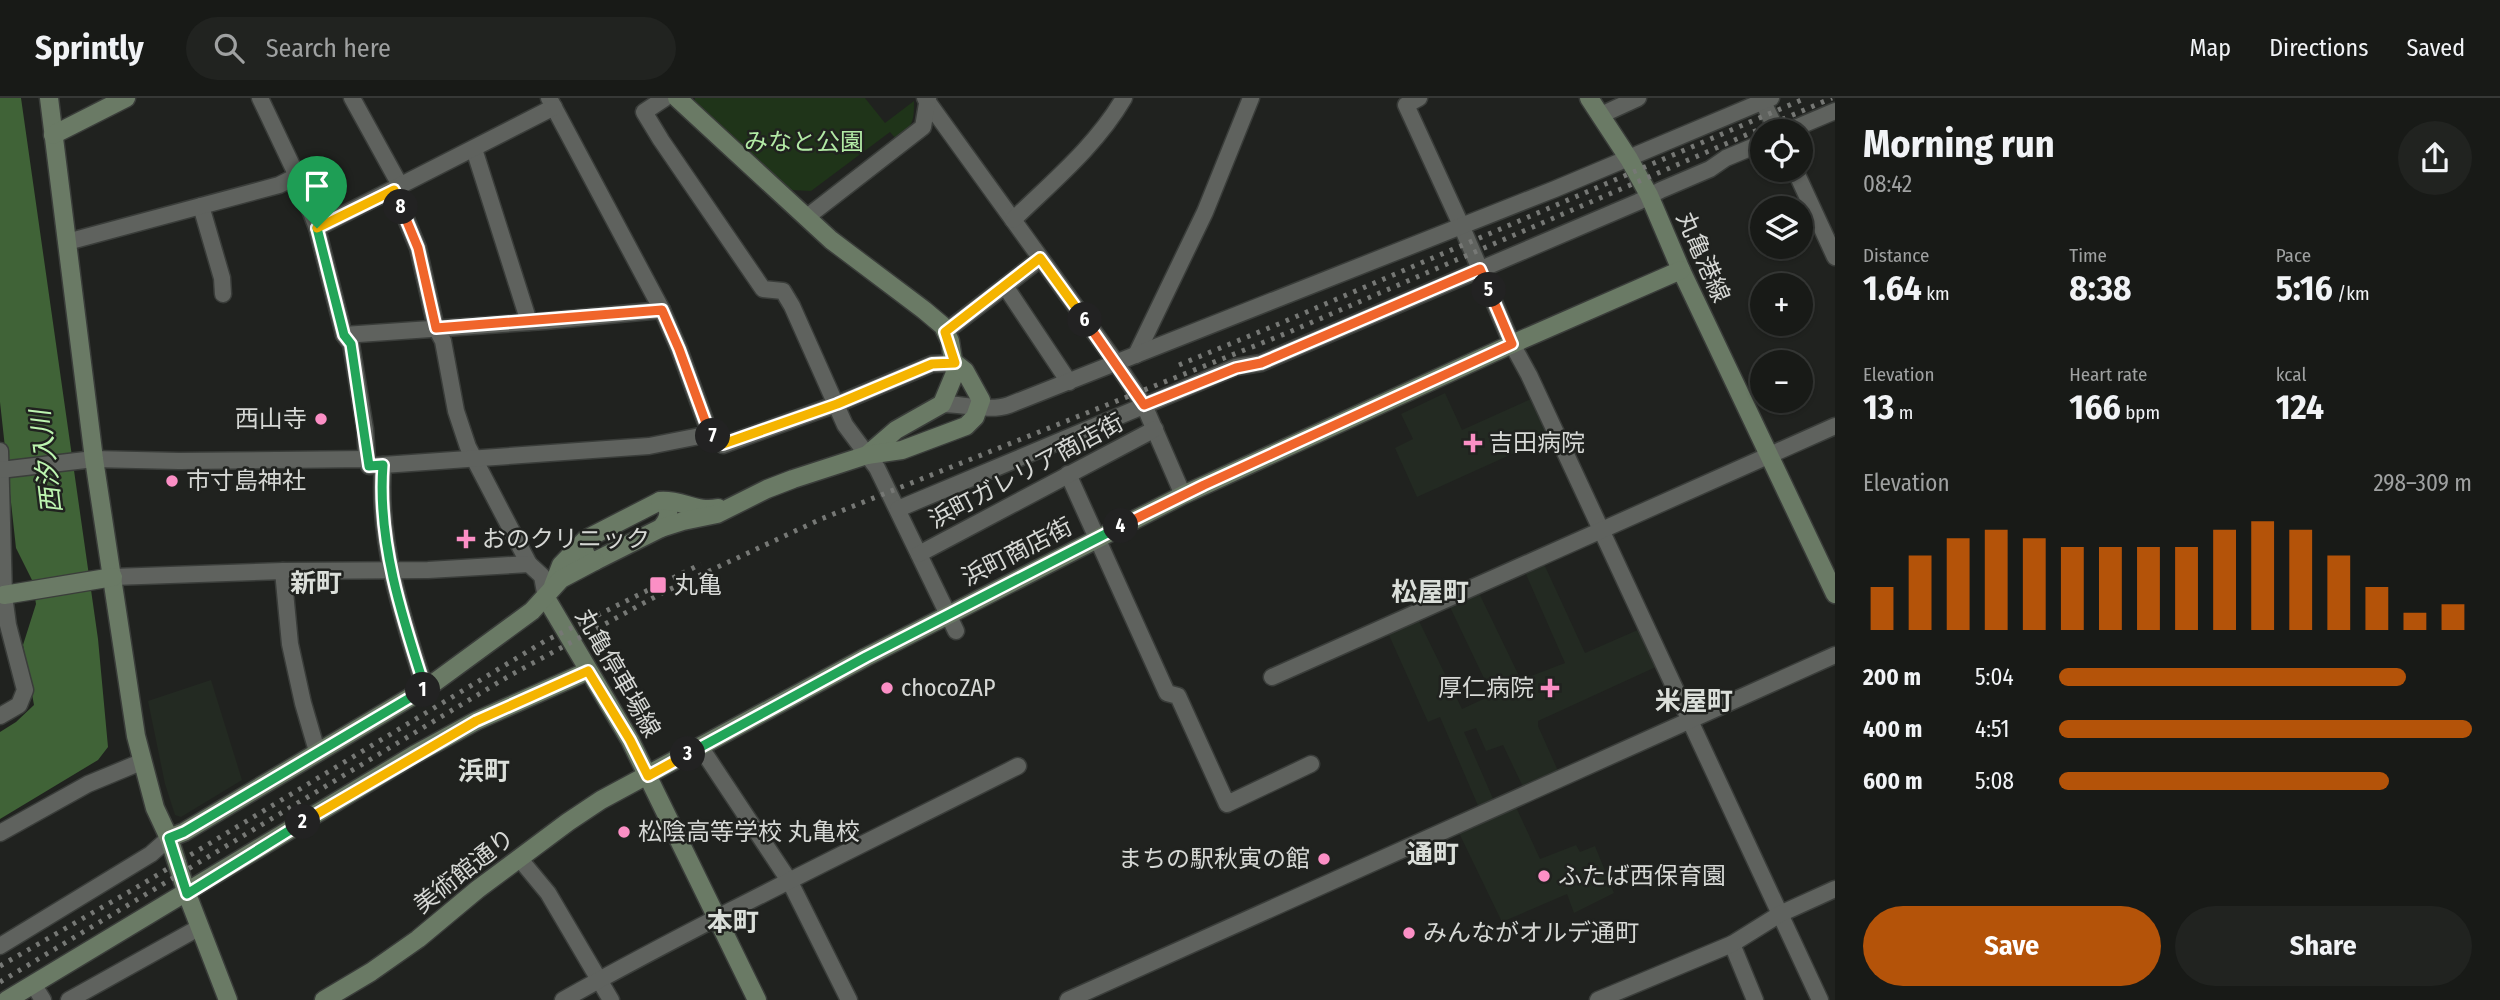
<!DOCTYPE html>
<html lang="en">
<head>
<meta charset="utf-8">
<style>
	:root { --surface:#181a17; --page:#212320; --text:#f1f3f6; --muted:#9fa1a1; --line:#363836; --accent:#b45309 }
	body { margin:0; font-family:"Fira Sans Condensed","Noto Sans JP",sans-serif; background:var(--page); color:var(--text); height:100vh; display:flex; flex-direction:column; font-size:26px; white-space:nowrap }
	* { box-sizing:border-box; margin:0 }
	p { font-size:23px; color:var(--muted) }
	.icon { flex:none; width:38px; height:38px; fill:none; stroke:currentColor; stroke-width:2; stroke-linecap:round; stroke-linejoin:round }
	.map { position:relative; flex:1; overflow:hidden }
	.side { display:flex; flex-direction:column; background:var(--surface); width:665px }
	.side>* { flex:none }
	.fabs { position:absolute; left:1750px; top:21px; display:grid; gap:14px }
	.fabs a { display:grid; place-items:center; width:63px; height:63px; border-radius:50%; background:var(--surface); box-shadow:0 2px 5px #0004,0 0 0 2px var(--line); font-size:35px }
	.pin { position:absolute; display:grid; place-items:center; width:60px; height:60px; color:#fff; margin:-72px -30px; border-radius:50% 50% 50% 0; rotate:-45deg; box-shadow:0 0 7px #0007 }
	.pin .icon { rotate:45deg }
	.km { position:absolute; width:35px; height:35px; margin:-18px; border-radius:50%; background:#222; color:#fff; font-size:19px; line-height:35px; text-align:center }
	.round { display:grid; place-items:center; flex:none; width:74px; height:74px; border-radius:37px; background:var(--page) }
	.head { display:flex; align-items:center; justify-content:space-between; height:119px; padding:0 28px }
	h1 { font-size:38px; font-weight:700; line-height:52px }
	.metrics { display:grid; grid-template-columns:repeat(3,1fr); gap:10px; height:119px; padding:7px 28px }
	.metrics div { display:grid; align-content:center }
	.metrics b { font-size:35px; font-weight:700 }
	.metrics small { font-size:19px; font-weight:400 }
	.metrics p { font-size:19px }
	.chart { height:196px; padding:14px 28px }
	.chart p { display:flex; justify-content:space-between }
	.chart svg { width:100%; height:126px; margin-top:7px; stroke:var(--accent); stroke-width:6 }
	.action { display:flex; gap:14px; margin-top:auto; padding:14px 28px }
	.action a { flex:1; height:80px; border-radius:42px; background:var(--accent); color:#fff; font-size:28px; font-weight:700; line-height:80px; text-align:center }
	.action a+a { background:var(--page); color:var(--text) }
	ul { padding:0 28px; list-style:none; font-size:23px }
	li { display:grid; grid-template-columns:112px 84px 1fr; align-items:center; height:52px }
	li i { height:18px; border-radius:9px; background:var(--accent) }
	header { display:flex; align-items:center; gap:42px; box-sizing:border-box; height:98px; padding:0 35px; background:var(--surface); border-bottom:2px solid var(--line) }
	header strong { font-size:33px }
	nav { display:flex; gap:38px; margin-inline-start:auto; font-size:24px }
	.search { width:490px; height:63px; background:var(--page); display:flex; align-items:center; gap:18px; box-sizing:border-box; padding:0 24px; border-radius:38px; color:var(--muted); font-size:26px }
	main { display:flex; flex:1; min-height:0 }
	.map>svg:first-child { display:block }
	.built { fill:#232a22 }
	.green { fill:#1f3419 }
	.water { fill:#406337 }
	.lines { fill:none; stroke-linecap:round; stroke-linejoin:round }
	.street-casing { stroke:#3a3d3a; stroke-width:19 }
	.secondary-casing { stroke:#3a3d3a; stroke-width:21 }
	.street { stroke:#5f625e; stroke-width:16 }
	.secondary { stroke:#6a7a65; stroke-width:18 }
	.rail { stroke:#767875; stroke-width:5; stroke-dasharray:3.5 7; stroke-linecap:butt }
	.split-1-casing { stroke:#fff; stroke-width:14 }
	.split-2-casing { stroke:#fff; stroke-width:14 }
	.split-3-casing { stroke:#fff; stroke-width:14 }
	.split-4-casing { stroke:#fff; stroke-width:14 }
	.split-5-casing { stroke:#fff; stroke-width:14 }
	.split-6-casing { stroke:#fff; stroke-width:14 }
	.split-7-casing { stroke:#fff; stroke-width:14 }
	.split-8-casing { stroke:#fff; stroke-width:14 }
	.split-9-casing { stroke:#fff; stroke-width:14 }
	.split-1 { stroke:#22a559; stroke-width:9 }
	.split-2 { stroke:#22a559; stroke-width:9 }
	.split-3 { stroke:#f5b400; stroke-width:9 }
	.split-4 { stroke:#22a559; stroke-width:9 }
	.split-5 { stroke:#f0652b; stroke-width:9 }
	.split-6 { stroke:#f0652b; stroke-width:9 }
	.split-7 { stroke:#f5b400; stroke-width:9 }
	.split-8 { stroke:#f0652b; stroke-width:9 }
	.split-9 { stroke:#f5b400; stroke-width:9 }
	.poi-dot { fill:#fb8fc5; stroke:#20221f; stroke-width:2.5 }
	.labels { text-anchor:middle; stroke-width:5; stroke-linejoin:round; paint-order:stroke }
	.park-label { font-size:24px; fill:#b2eaa5; stroke:#20221f }
	.street-label { font-size:24px; fill:#d6d8d5; stroke:#20221f }
	.poi-label { font-size:24px; fill:#d6d8d5; stroke:#20221f; text-anchor:start }
	.water-label { font-size:26px; font-style:italic; fill:#bdf5b0; stroke:#20221f }
	.neighbourhood-label { font-size:26px; font-weight:bold; fill:#dbdfda; stroke:#20221f }
</style>
</head>
<body>
<header>
<strong>Sprintly</strong>
<div class="search"><svg class="icon" aria-label="search" viewBox="0 0 24 24"><circle cx="10" cy="10" r="6"/><path d="M15 15l6 6"/></svg>Search here</div>
<nav><a>Map</a><a>Directions</a><a>Saved</a></nav>
</header>
<main>
<div class="map">
<svg width="1835" height="902" viewBox="0 0 1835 902">
	<rect width="100%" height="100%" fill="#20221f"/>
	<g class="built">
		<path d="M1445,295l17,37 71,-32 17,39 -133,60 -22,-49 18,-9 -12,-25z"/>
		<path d="M1544,466l41,89 55,-24 18,37 -120,55v5l21,47 -35,16 -21,-44 -17,6 -10,-23 -12,4 30,69 -15,7 -39,-91 -12,5 -40,-89 30,-14 44,90 30,-14 -43,-90 29,-14 43,89 44,-17 -40,-91z"/>
		<path d="M211,582l31,100 -61,37 -6,-2 -10,-31 -17,-83z"/>
		<path d="M1516,709l24,52 36,-14 4,7 15,-6 19,47 -40,20 -7,-19 -65,28 -43,-89z"/>
	</g>
	<path class="green" d="M695,0h170l20,25 29,-22c0,22 -1,24 -18,38l-6,-7 -79,59 -20,-1 -96,-89z"/>
	<path class="water" d="M0,0h21l77,541 10,108 -10,13 -98,59v-87l16,-10 18,-17 -11,-60 13,-41 -4,-24 -16,-32 -16,-146z"/>
	<g class="lines">
		<defs>
			<g id="street">
				<path d="M260,0l37,78 20,52 27,107 7,9 14,85 2,30"/>
				<path d="M352,0l49,89"/>
				<path d="M549,0l113,212 17,39 31,85 13,11 114,-41 95,-40 23,-1"/>
				<path d="M665,0l-21,14 17,28 102,149 20,2 9,15 53,119 32,43 79,163"/>
				<path d="M925,0l187,259 32,48 39,90"/>
				<path d="M1419,0l-13,7 55,120 51,119 17,31 291,625"/>
				<path d="M1761,0l16,33"/>
				<path d="M1601,17l37,-17"/>
				<path d="M1788,33l47,-20"/>
				<path d="M474,51l55,173"/>
				<path d="M1795,72l40,87"/>
				<path d="M394,92l24,58 18,80 7,13 13,70 12,36 61,117"/>
				<path d="M201,108l21,72 1,16"/>
				<path d="M807,119l116,-90 5,-29"/>
				<path d="M1013,122c39,-38 83,-74 111,-122"/>
				<path d="M317,130l237,-121"/>
				<path d="M67,144l212,-57 18,-9"/>
				<path d="M1005,188l64,96"/>
				<path d="M945,234l95,-73"/>
				<path d="M344,237l201,-14 117,-11"/>
				<path d="M1136,257l69,-143 46,-114"/>
				<path d="M942,306c21,0 48,8 67,1l546,-216 216,-91"/>
				<path d="M0,353l4,144 4,30 17,65 -6,15 -19,11"/>
				<path d="M383,367c-6,75 19,152 42,223"/>
				<path d="M0,372l94,-11 85,2 188,-2 2,7 280,-20 61,-12"/>
				<path d="M1068,376l99,219 11,3 49,108 84,-40"/>
				<path d="M898,411l338,-142 25,-4 377,-161 23,-12 49,-21 16,-11 36,-15"/>
				<path d="M919,456l236,-125"/>
				<path d="M283,473l7,73 13,59 14,48"/>
				<path d="M113,479l170,-6 145,-1 101,-6 13,12 4,22"/>
				<path d="M1272,579l563,-251"/>
				<path d="M701,650l89,134 59,118"/>
				<path d="M0,735l88,-49 53,-22"/>
				<path d="M519,760l29,35 63,107"/>
				<path d="M1732,846l23,56"/>
				<path d="M0,848l151,-92 18,-16"/>
				<path d="M33,886l10,16"/>
				<path d="M69,902l131,-73"/>
				<path d="M563,902c149,-83 303,-157 455,-234"/>
				<path d="M1068,902l767,-345"/>
				<path d="M1598,902l134,-56 48,-30 55,-25"/>
			</g>
			<g id="secondary">
				<path d="M49,0l45,361 42,277 19,72 14,30 18,56 41,106"/>
				<path d="M677,0l154,142 93,70 19,16 7,15 5,32 -13,31 -46,26 -29,25"/>
				<path d="M1589,0l40,61 20,36 32,75 154,324"/>
				<path d="M53,37l73,-37"/>
				<path d="M660,403l5,2c6,10 3,17 -4,25l-66,33 -8,-3 -4,-11 3,-8z"/>
				<path d="M660,403c21,-2 37,12 58,7"/>
				<path d="M661,430l22,-7 34,-7 50,-25 26,-10 74,-24 35,-5 64,-24 9,-9 6,-17 -16,-29 -10,-8"/>
				<path d="M553,488l8,-21 25,-26"/>
				<path d="M4,497l109,-18"/>
				<path d="M546,500l84,142 127,260"/>
				<path d="M169,740l15,-6 247,-147 101,-74 29,-32 34,-18"/>
				<path d="M7,902l407,-245 62,-34 112,-50"/>
				<path d="M324,902l47,-28 47,-33 60,-50 90,-67 33,-22 265,-143 317,-162 329,-151 169,-74"/>
			</g>
		</defs>
		<use href="#street" class="street-casing"/>
		<use href="#secondary" class="secondary-casing"/>
		<use href="#street" class="street"/>
		<use href="#secondary" class="secondary"/>
		<g class="rail">
			<path d="M1179,267l102,-42 525,-225"/>
			<path d="M0,868l134,-77 411,-248 156,-77"/>
			<path d="M0,884l509,-306 155,-84 157,-73 466,-186 545,-235"/>
		</g>
	</g>
	<g class="lines">
		<defs>
			<path id="split-1" d="M317,130l27,107 7,9 18,122 14,-1c-6,75 19,152 42,223l-2,2"/>
			<path id="split-2" d="M303,724l-116,72 -18,-56 15,-6 239,-142"/>
			<path id="split-3" d="M303,724l173,-101 112,-50 42,69 18,36 40,-22"/>
			<path id="split-4" d="M688,656l178,-97 255,-131"/>
			<path id="split-5" d="M1121,428l83,-41 308,-141 -23,-54"/>
			<path id="split-6" d="M1085,222l59,85 92,-37 25,-5 219,-94 9,21"/>
			<path id="split-7" d="M713,338l10,8 114,-40 95,-40 23,-1 -10,-31 95,-74 45,62"/>
			<path id="split-8" d="M401,109l17,41 18,80 226,-18 17,39 31,85 3,2"/>
			<path id="split-9" d="M317,130l77,-38 7,17"/>
		</defs>
		<use href="#split-1" class="split-1-casing"/>
		<use href="#split-2" class="split-2-casing"/>
		<use href="#split-3" class="split-3-casing"/>
		<use href="#split-4" class="split-4-casing"/>
		<use href="#split-5" class="split-5-casing"/>
		<use href="#split-6" class="split-6-casing"/>
		<use href="#split-7" class="split-7-casing"/>
		<use href="#split-8" class="split-8-casing"/>
		<use href="#split-9" class="split-9-casing"/>
		<use href="#split-1" class="split-1"/>
		<use href="#split-2" class="split-2"/>
		<use href="#split-3" class="split-3"/>
		<use href="#split-4" class="split-4"/>
		<use href="#split-5" class="split-5"/>
		<use href="#split-6" class="split-6"/>
		<use href="#split-7" class="split-7"/>
		<use href="#split-8" class="split-8"/>
		<use href="#split-9" class="split-9"/>
	</g>
	<g class="poi-dot">
		<circle cx="321" cy="321" r="7"/>
		<path d="M1469.5 334.5h7v7h7v7h-7v7h-7v-7h-7v-7h7z"/>
		<circle cx="172" cy="383" r="7"/>
		<path d="M462.5 430.5h7v7h7v7h-7v7h-7v-7h-7v-7h7z"/>
		<rect x="649" y="478" width="18" height="18" rx="3.5"/>
		<circle cx="887" cy="590" r="7"/>
		<path d="M1546.5 579.5h7v7h7v7h-7v7h-7v-7h-7v-7h7z"/>
		<circle cx="624" cy="734" r="7"/>
		<circle cx="1324" cy="761" r="7"/>
		<circle cx="1544" cy="778" r="7"/>
		<circle cx="1409" cy="835" r="7"/>
	</g>
	<g class="labels">
		<g class="park-label">
			<text x="804" y="52">みなと公園</text>
		</g>
		<g class="street-label">
			<text transform="translate(1703 159) rotate(66)" y="8">丸亀港線</text>
			<text transform="translate(1026 373) rotate(-28)" y="8">浜町ガレリア商店街</text>
			<text transform="translate(1017 454) rotate(-27)" y="8">浜町商店街</text>
			<text transform="translate(618 575) rotate(60)" y="8">丸亀停車場線</text>
			<text transform="translate(464 773) rotate(-38)" y="8">美術館通り</text>
		</g>
		<g class="poi-label">
			<text x="307" y="329" text-anchor="end">西山寺</text>
			<text x="1489" y="353">吉田病院</text>
			<text x="186" y="391">市寸島神社</text>
			<text x="482" y="449">おのクリニック</text>
			<text x="674" y="495">丸亀</text>
			<text x="901" y="598">chocoZAP</text>
			<text x="1534" y="598" text-anchor="end">厚仁病院</text>
			<text x="638" y="742">松陰高等学校 丸亀校</text>
			<text x="1310" y="769" text-anchor="end">まちの駅秋寅の館</text>
			<text x="1558" y="786">ふたば西保育園</text>
			<text x="1423" y="843">みんながオルデ通町</text>
		</g>
		<g class="water-label">
			<text transform="translate(46 364) rotate(-97)" y="9">西汐入川</text>
		</g>
		<g class="neighbourhood-label">
			<text x="316" y="494">新町</text>
			<text x="1430" y="503">松屋町</text>
			<text x="1694" y="612">米屋町</text>
			<text x="484" y="682">浜町</text>
			<text x="1433" y="765">通町</text>
			<text x="733" y="833">本町</text>
		</g>
	</g>
</svg>
<div class="fabs">
<a><svg class="icon" aria-label="locate" viewBox="0 0 24 24"><circle cx="12" cy="12" r="6"/><path d="M12 2v4M12 18v4M2 12h4M18 12h4"/></svg></a>
<a><svg class="icon" aria-label="layers" viewBox="0 0 24 24"><path d="M12 4l9 5-9 5-9-5zM3 14l9 5 9-5"/></svg></a>
<a>+</a>
<a>−</a>
</div>
<div class="pin" style="left:317px;top:130px;background:#1e9e55"><svg class="icon" aria-label="arrive" viewBox="0 0 24 24"><path d="M6 21V4h12l-3 4 3 4H6"/></svg></div>
<b class="km" style="left:423px;top:592px">1</b>
<b class="km" style="left:303px;top:724px">2</b>
<b class="km" style="left:688px;top:656px">3</b>
<b class="km" style="left:1121px;top:428px">4</b>
<b class="km" style="left:1489px;top:192px">5</b>
<b class="km" style="left:1085px;top:222px">6</b>
<b class="km" style="left:713px;top:338px">7</b>
<b class="km" style="left:401px;top:109px">8</b>
</div>
<section class="side">
<div class="head"><div><h1>Morning run</h1><p>08:42</p></div><a class="round"><svg class="icon" aria-label="share" viewBox="0 0 24 24"><path d="M12 15V3M7 8l5-5 5 5M5 13v7h14v-7"/></svg></a></div>
<div class="metrics">
<div><p>Distance</p><b>1.64<small> km</small></b></div>
<div><p>Time</p><b>8:38</b></div>
<div><p>Pace</p><b>5:16<small> /km</small></b></div>
</div>
<div class="metrics">
<div><p>Elevation</p><b>13<small> m</small></b></div>
<div><p>Heart rate</p><b>166<small> bpm</small></b></div>
<div><p>kcal</p><b>124</b></div>
</div>
<div class="chart"><p><span>Elevation</span>298–309 m</p>
<svg viewBox="0 0 160 44" preserveAspectRatio="none"><path d="M5 44V29M15 44V18M25 44V12M35 44V9M45 44V12M55 44V15M65 44V15M75 44V15M85 44V15M95 44V9M105 44V6M115 44V9M125 44V18M135 44V29M145 44V38M155 44V35"/></svg>
</div>
<ul>
<li><b>200 m</b>5:04<i style="width:84%"></i></li>
<li><b>400 m</b>4:51<i style="width:100%"></i></li>
<li><b>600 m</b>5:08<i style="width:80%"></i></li>
</ul>
<div class="action"><a>Save</a><a>Share</a></div>
</section>
</main>
</body>
</html>
